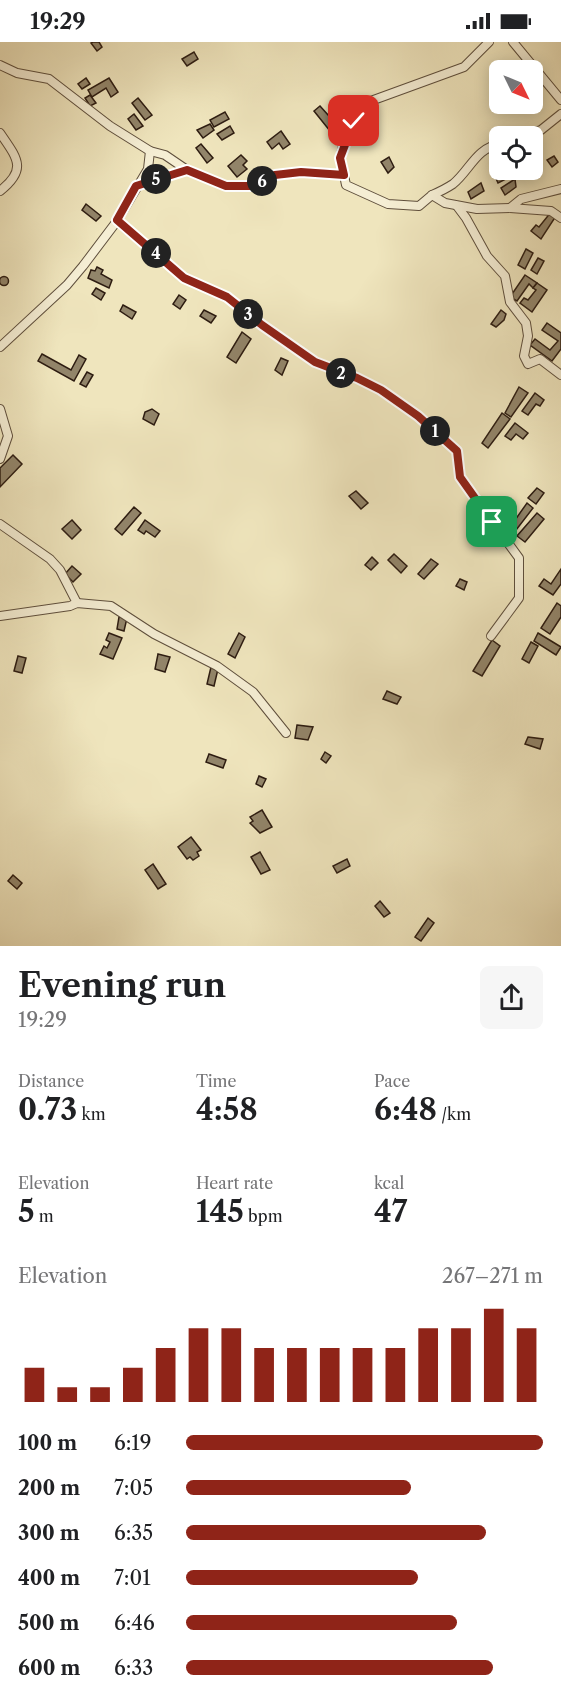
<!DOCTYPE html>
<html lang="en">
<head>
<meta charset="utf-8">
<style>
	:root { --surface:#fff; --page:#f6f6f6; --text:#202124; --muted:#757577; --accent:#8f2418 }
	body { margin:0; font-family:"Libre Caslon Text",serif; background:var(--page); color:var(--text); height:100vh; display:flex; flex-direction:column; font-size:22px; white-space:nowrap }
	* { box-sizing:border-box; margin:0 }
	p { font-size:20px; color:var(--muted) }
	.icon { flex:none; width:33px; height:33px; fill:none; stroke:currentColor; stroke-width:2; stroke-linecap:round; stroke-linejoin:round }
	.map { position:relative; height:904px; overflow:hidden }
	.drawer { display:flex; flex-direction:column; background:var(--surface); flex:1 }
	.drawer>* { flex:none }
	.needle { width:39px; rotate:133deg }
	.fabs { position:absolute; left:489px; top:18px; display:grid; gap:12px }
	.fabs a { display:grid; place-items:center; width:54px; height:54px; border-radius:9px; background:var(--surface); box-shadow:0 3px 15px #0003; font-size:30px }
	.pin { position:absolute; display:grid; place-items:center; width:51px; height:51px; color:#fff; margin:-26px; border-radius:12px; box-shadow:0 3px 9px #0006 }
	.km { position:absolute; width:30px; height:30px; margin:-15px; border-radius:50%; background:#222; color:#fff; font-size:16px; line-height:30px; text-align:center }
	.round { display:grid; place-items:center; flex:none; width:63px; height:63px; border-radius:9px; background:var(--page) }
	.headline { display:flex; align-items:center; justify-content:space-between; height:102px; padding:0 18px }
	h1 { font-size:33px; font-weight:800; line-height:45px }
	.stats { display:grid; grid-template-columns:repeat(3,1fr); gap:9px; height:102px; padding:6px 18px }
	.stats div { display:grid; align-content:center }
	.stats b { font-size:30px; font-weight:800 }
	.stats small { font-size:16px; font-weight:400 }
	.stats p { font-size:16px }
	.chart { height:168px; padding:12px 18px }
	.chart p { display:flex; justify-content:space-between }
	.chart svg { width:100%; height:108px; margin-top:6px; stroke:var(--accent); stroke-width:6 }
	ul { padding:0 18px; list-style:none; font-size:20px }
	li { display:grid; grid-template-columns:96px 72px 1fr; align-items:center; height:45px }
	li i { height:15px; border-radius:8px; background:var(--accent) }
	.status { display:flex; justify-content:space-between; align-items:center; height:42px; padding:0 30px; background:var(--surface); direction:ltr }
	.status svg { height:16px; fill:currentColor }
	.map>svg:first-child { display:block }
	.building { fill:#92856a; stroke:#2d1c11; stroke-width:1.5 }
	.lines { fill:none; stroke-linecap:round; stroke-linejoin:round }
	.street-casing { stroke:#5e4e3c; stroke-width:10 }
	.street { stroke:#f5eed4; stroke-width:8 }
	.route-casing { stroke:#fff; stroke-width:12 }
	.route { stroke:#8f2418; stroke-width:8 }
</style>
</head>
<body>
<div class="status"><b>19:29</b><svg viewBox="0 0 49 12"><path d="M0 12V9h3v3zM5 12V6h3v6zM10 12V3h3v9zM15 12V0h3v12zM26 1h20v11H26zM47 4h2v5h-2z"/></svg></div>
<div class="map">
<svg width="561" height="904" viewBox="0 0 561 904">
	<rect width="100%" height="100%" fill="#efe5bd"/>
	<filter id="stains"><feTurbulence type="fractalNoise" baseFrequency=".00333" numOctaves="4"/><feColorMatrix values="0 0 0 0 .2 0 0 0 0 .09 0 0 0 0 .02 0 0 0 .5 -.17"/></filter>
	<radialGradient id="worn" r=".72"><stop offset=".6" stop-color="#630" stop-opacity="0"/><stop offset="1" stop-color="#630" stop-opacity=".3"/></radialGradient>
	<g class="building">
		<path d="M93,0h6l3,5 -5,4 -6,-8z"/>
		<path d="M194,10l4,7 -11,7 -5,-7z"/>
		<path d="M86,36l4,6 -8,5 -4,-5z"/>
		<path d="M109,36l9,14 -7,5 -5,-9 -14,9 -4,-7z"/>
		<path d="M90,53l6,8 -6,3 -5,-8z"/>
		<path d="M138,56l14,17 -7,5 -13,-17z"/>
		<path d="M320,64l17,19 -7,6 -16,-20z"/>
		<path d="M225,70l4,7 -15,8 -4,-7z"/>
		<path d="M134,72l9,12 -7,4 -8,-11z"/>
		<path d="M210,82l4,6 -11,8 -6,-8z"/>
		<path d="M230,84l4,7 -12,7 -5,-6z"/>
		<path d="M281,89l9,13 -7,5 -4,-6 -7,6 -5,-7z"/>
		<path d="M201,102l12,14 -6,5 -11,-15z"/>
		<path d="M241,113l6,6 -4,4 4,4 -10,8 -9,-11z"/>
		<path d="M554,114l4,6 -6,5 -5,-7z"/>
		<path d="M389,115l5,10 -6,6 -7,-11z"/>
		<path d="M497,120l9,17 -8,4 -7,-16z"/>
		<path d="M515,137l1,8 -11,8 -4,-7z"/>
		<path d="M481,141l3,8 -13,8 -3,-7z"/>
		<path d="M86,162l15,12 -5,5 -14,-11z"/>
		<path d="M551,170l5,4 -15,23 -10,-8 5,-6 3,2z"/>
		<path d="M526,207l7,4 -8,16 -7,-4z"/>
		<path d="M538,216l6,3 -7,13 -6,-4z"/>
		<path d="M97,225l6,3 -2,4 11,6 -3,8 -21,-10 3,-8 4,1z"/>
		<path d="M525,233l12,8 -4,5 -4,-4 -12,17 -7,-4z"/>
		<circle cx="4" cy="239" r="4.5"/>
		<path d="M537,241l10,7 -15,22 -12,-9 4,-5 4,2 8,-10 -3,-2z"/>
		<path d="M96,246l9,5 -4,7 -9,-6z"/>
		<path d="M179,253l7,5 -6,9 -7,-5z"/>
		<path d="M123,263l13,7 -4,7 -12,-8z"/>
		<path d="M204,268l12,6 -5,7 -11,-7z"/>
		<path d="M501,268l5,4 -2,6 -8,7 -5,-3z"/>
		<path d="M547,281l14,10v16l-9,12 -22,-16 5,-6 15,11 8,-9 -16,-11z"/>
		<path d="M242,290l9,7 -15,24 -9,-6z"/>
		<path d="M42,312l29,16 8,-15 7,4 -12,22 -36,-20z"/>
		<path d="M281,316l7,3 -6,14 -7,-5z"/>
		<path d="M87,330l6,3 -7,12 -6,-3z"/>
		<path d="M519,345l9,6 -17,24 -6,-4z"/>
		<path d="M535,351l9,7 -4,6 -4,-2 -8,11 -6,-4z"/>
		<path d="M152,367l7,5 -5,11 -11,-6 2,-7z"/>
		<path d="M502,371l8,6 -22,29 -6,-5z"/>
		<path d="M515,381l13,10 -5,6 -7,-5 -5,6 -6,-4z"/>
		<path d="M13,413l9,9 -22,23v-19z"/>
		<path d="M537,446l7,5 -8,11 -8,-6z"/>
		<path d="M356,449l12,12 -7,6 -12,-13z"/>
		<path d="M527,461l6,5 -20,26 -5,-4z"/>
		<path d="M134,465l7,6 -19,22 -7,-6z"/>
		<path d="M537,471l7,6 -19,23 -8,-6z"/>
		<path d="M72,478l9,10 -9,9 -10,-10z"/>
		<path d="M145,478l15,11 -5,6 -9,-6 -2,3 -6,-4z"/>
		<path d="M394,512l13,12 -6,7 -13,-13z"/>
		<path d="M372,515l6,6 -7,7 -6,-5z"/>
		<path d="M431,517l7,5 -14,15 -6,-5z"/>
		<path d="M72,524l9,8 -8,8 -8,-8z"/>
		<path d="M561,527v15l-8,11 -14,-9 5,-7 7,5z"/>
		<path d="M460,537l7,3 -3,8 -8,-4z"/>
		<path d="M557,561l4,3v11l-11,17 -9,-6z"/>
		<path d="M119,575l8,1 -3,13 -7,-2z"/>
		<path d="M109,591l13,5 -9,21 -13,-5 4,-8 3,2 3,-6 -4,-2z"/>
		<path d="M239,591l6,4 -10,21 -7,-4z"/>
		<path d="M538,591l23,14 -5,8 -22,-14z"/>
		<path d="M492,598l8,6 -18,30 -9,-5z"/>
		<path d="M531,600l7,4 -9,17 -7,-4z"/>
		<path d="M158,612l12,3 -5,15 -10,-3z"/>
		<path d="M18,614l8,2 -4,15 -8,-2z"/>
		<path d="M211,625l7,2 -4,17 -7,-2z"/>
		<path d="M387,649l14,6 -4,7 -14,-5z"/>
		<path d="M297,683l16,2 -5,13 -13,-2z"/>
		<path d="M528,695l15,2 -3,10 -15,-5z"/>
		<path d="M325,710l6,4 -5,7 -5,-4z"/>
		<path d="M209,712l17,6 -3,8 -17,-6z"/>
		<path d="M259,734l7,3 -4,8 -6,-3z"/>
		<path d="M262,768l10,17 -12,6 -10,-10 3,-2 -3,-4z"/>
		<path d="M191,795l10,13 -4,2 2,4 -6,4 -3,-3 -3,2 -9,-12z"/>
		<path d="M260,810l10,18 -9,4 -10,-17z"/>
		<path d="M347,817l3,7 -13,7 -4,-7z"/>
		<path d="M153,822l13,20 -8,5 -13,-19z"/>
		<path d="M13,833l9,8 -5,6 -9,-8z"/>
		<path d="M380,859l10,12 -6,4 -9,-11z"/>
		<path d="M428,876l6,5 -13,18 -6,-4z"/>
	</g>
	<g class="lines">
		<defs>
			<g id="street">
				<path d="M513,0l48,58"/>
				<path d="M0,23l17,8 32,6 61,47 40,25 15,4 22,15 39,16 24,1 25,-12 26,-3 43,3 2,10 42,19 31,2 13,-11 13,8 32,6 33,-1 41,3 10,7"/>
				<path d="M0,91c17,25 28,36 0,58"/>
				<path d="M522,94l19,-6 20,-16"/>
				<path d="M344,133l-4,-17 4,-16 10,-21 14,-19 96,-35 25,-25"/>
				<path d="M136,144l51,-16"/>
				<path d="M432,153c7,-3 15,-7 21,-11 17,-14 23,-36 47,-40"/>
				<path d="M457,164l9,12 21,38 18,20 5,26 16,21 2,13 -4,20 4,8 12,-5 21,16"/>
				<path d="M510,166l11,-9 40,-10"/>
				<path d="M117,179l67,57 43,19 35,28 53,37 42,16 24,12 37,26 39,35 3,26 59,81v40l-28,38"/>
				<path d="M0,305l67,-62 16,-19 34,-45 31,-52 2,-18"/>
				<path d="M0,367l8,27 -8,23"/>
				<path d="M0,482l50,35 10,11 17,33"/>
				<path d="M0,574l70,-10 7,-3 34,3 43,28 63,32 36,26 33,41"/>
			</g>
		</defs>
		<use href="#street" class="street-casing"/>
		<use href="#street" class="street"/>
	</g>
	<g class="lines">
		<defs>
			<path id="route" d="M354,79l-14,37 4,17 -43,-3 -26,3 -25,11h-24l-39,-16 -51,16 -19,34 67,58 43,19 35,28 53,37 42,16 24,12 37,26 39,35 3,26 32,45"/>
		</defs>
		<use href="#route" class="route-casing"/>
		<use href="#route" class="route"/>
	</g>
	<rect width="100%" height="100%" filter="url(#stains)"/>
	<rect width="100%" height="100%" fill="url(#worn)"/>
</svg>
<div class="fabs">
<a><svg class="needle" viewBox="-14 -14 28 28"><path d="M0-13l5 13h-10z" fill="#e53935"/><path d="M0 13l5-13h-10z" fill="#757577"/></svg></a>
<a><svg class="icon" aria-label="locate" viewBox="0 0 24 24"><circle cx="12" cy="12" r="6"/><path d="M12 2v4M12 18v4M2 12h4M18 12h4"/></svg></a>
</div>
<div class="pin" style="left:492px;top:480px;background:#1e9e55"><svg class="icon" aria-label="arrive" viewBox="0 0 24 24"><path d="M6 21V4h12l-3 4 3 4H6"/></svg></div>
<div class="pin" style="left:354px;top:79px;background:#d93025"><svg class="icon" aria-label="check" viewBox="0 0 24 24"><path d="M5 12l5 5 9-10"/></svg></div>
<b class="km" style="left:435px;top:389px">1</b>
<b class="km" style="left:341px;top:331px">2</b>
<b class="km" style="left:248px;top:272px">3</b>
<b class="km" style="left:156px;top:211px">4</b>
<b class="km" style="left:156px;top:137px">5</b>
<b class="km" style="left:262px;top:139px">6</b>
</div>
<section class="drawer">
<div class="headline"><div><h1>Evening run</h1><p>19:29</p></div><a class="round"><svg class="icon" aria-label="share" viewBox="0 0 24 24"><path d="M12 15V3M7 8l5-5 5 5M5 13v7h14v-7"/></svg></a></div>
<div class="stats">
<div><p>Distance</p><b>0.73<small> km</small></b></div>
<div><p>Time</p><b>4:58</b></div>
<div><p>Pace</p><b>6:48<small> /km</small></b></div>
</div>
<div class="stats">
<div><p>Elevation</p><b>5<small> m</small></b></div>
<div><p>Heart rate</p><b>145<small> bpm</small></b></div>
<div><p>kcal</p><b>47</b></div>
</div>
<div class="chart"><p><span>Elevation</span>267–271 m</p>
<svg viewBox="0 0 160 44" preserveAspectRatio="none"><path d="M5 44V30M15 44V38M25 44V38M35 44V30M45 44V22M55 44V14M65 44V14M75 44V22M85 44V22M95 44V22M105 44V22M115 44V22M125 44V14M135 44V14M145 44V6M155 44V14"/></svg>
</div>
<ul>
<li><b>100 m</b>6:19<i style="width:100%"></i></li>
<li><b>200 m</b>7:05<i style="width:63%"></i></li>
<li><b>300 m</b>6:35<i style="width:84%"></i></li>
<li><b>400 m</b>7:01<i style="width:65%"></i></li>
<li><b>500 m</b>6:46<i style="width:76%"></i></li>
<li><b>600 m</b>6:33<i style="width:86%"></i></li>
</ul>
</section>
</body>
</html>
